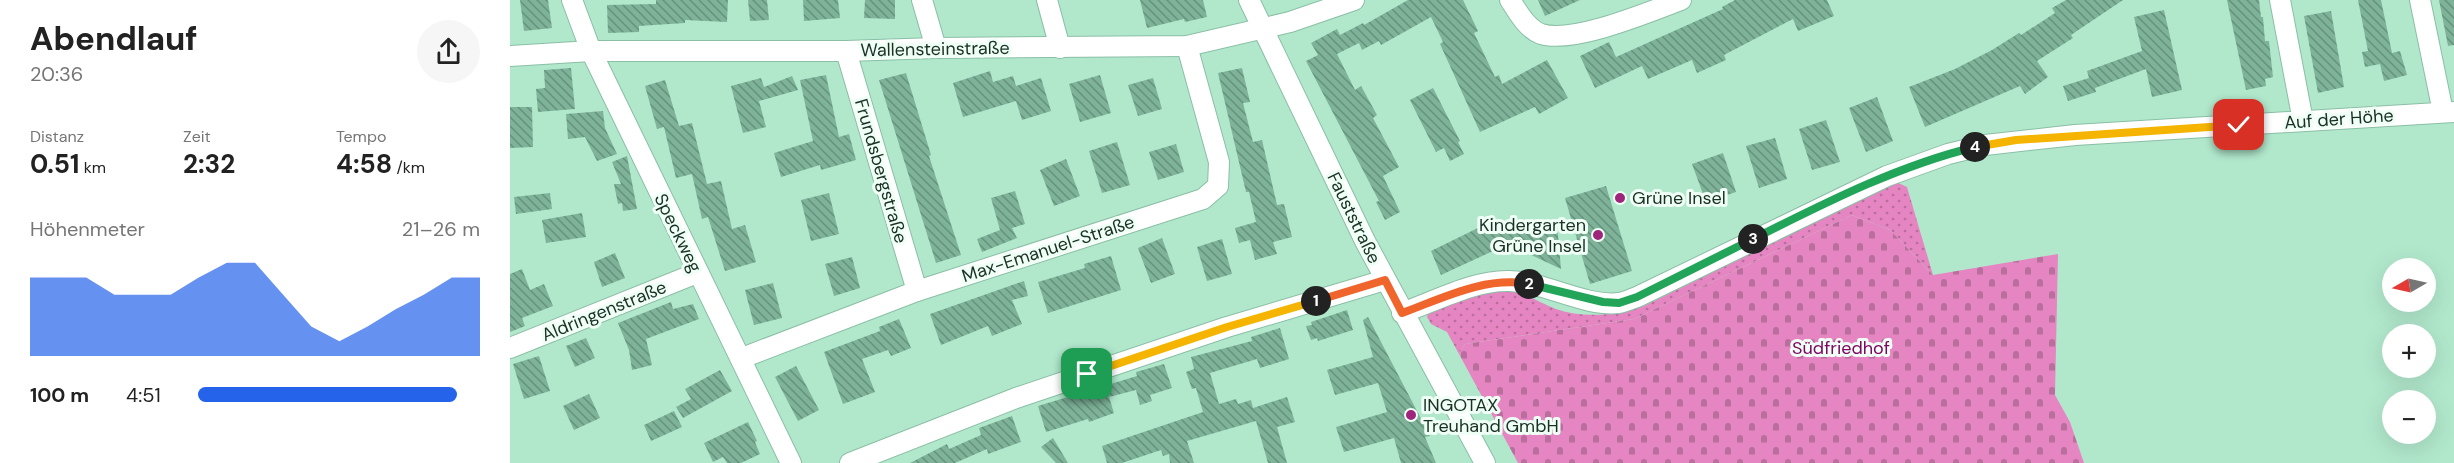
<!DOCTYPE html>
<html lang="de">
<head>
<meta charset="utf-8">
<style>
	:root { --surface:#fff; --page:#f6f6f6; --text:#222; --muted:#767676; --accent:#2563eb }
	body { margin:0; font-family:"DM Sans",sans-serif; background:var(--page); color:var(--text); height:100vh; display:flex; flex-direction:column; font-size:22px; white-space:nowrap }
	* { box-sizing:border-box; margin:0 }
	p { font-size:20px; color:var(--muted) }
	.icon { flex:none; width:33px; height:33px; fill:none; stroke:currentColor; stroke-width:2; stroke-linecap:round; stroke-linejoin:round }
	.map { position:relative; flex:1; overflow:hidden }
	.panel { display:flex; flex-direction:column; background:var(--surface); width:510px }
	.panel>* { flex:none }
	.needle { width:39px; rotate:261deg }
	.controls { position:absolute; left:1872px; top:258px; display:grid; gap:12px }
	.controls a { display:grid; place-items:center; width:54px; height:54px; border-radius:50%; background:var(--surface); box-shadow:0 6px 24px #0002; font-size:30px }
	.pin { position:absolute; display:grid; place-items:center; width:51px; height:51px; color:#fff; margin:-26px; border-radius:12px; box-shadow:0 3px 9px #0006 }
	.km { position:absolute; width:30px; height:30px; margin:-15px; border-radius:50%; background:#222; color:#fff; font-size:16px; line-height:30px; text-align:center }
	.round { display:grid; place-items:center; flex:none; width:63px; height:63px; border-radius:32px; background:var(--page) }
	.head { display:flex; align-items:center; justify-content:space-between; height:102px; padding:0 30px }
	h1 { font-size:33px; font-weight:700; line-height:45px }
	.figures { display:grid; grid-template-columns:repeat(3,1fr); gap:9px; height:102px; padding:6px 30px }
	.figures div { display:grid; align-content:center }
	.figures b { font-size:26px; font-weight:700 }
	.figures small { font-size:16px; font-weight:400 }
	.figures p { font-size:16px }
	.chart { height:168px; padding:12px 30px }
	.chart p { display:flex; justify-content:space-between }
	.chart svg { width:100%; height:108px; margin-top:6px; fill:var(--accent); opacity:.7 }
	ul { padding:0 30px; list-style:none; font-size:20px }
	li { display:grid; grid-template-columns:96px 72px 1fr; align-items:center; height:45px }
	li i { height:15px; border-radius:8px; background:var(--accent) }
	main { display:flex; flex:1; min-height:0 }
	.map>svg:first-child { display:block }
	.grass { fill:url(#grass-dots) }
	.cemetery { fill:url(#cemetery-stones) }
	.building { fill:url(#building-back-hatch) }
	.lines { fill:none; stroke-linecap:round; stroke-linejoin:round }
	.minor-casing { stroke:#8abfa5; stroke-width:22 }
	.minor { stroke:#fff; stroke-width:20 }
	.split-1-casing { stroke:#fff; stroke-width:12 }
	.split-2-casing { stroke:#fff; stroke-width:12 }
	.split-3-casing { stroke:#fff; stroke-width:12 }
	.split-4-casing { stroke:#fff; stroke-width:12 }
	.split-5-casing { stroke:#fff; stroke-width:12 }
	.split-1 { stroke:#f5b400; stroke-width:8 }
	.split-2 { stroke:#f0652b; stroke-width:8 }
	.split-3 { stroke:#22a559; stroke-width:8 }
	.split-4 { stroke:#22a559; stroke-width:8 }
	.split-5 { stroke:#f5b400; stroke-width:8 }
	.poi-dot { fill:#9f247b; stroke:#effff6; stroke-width:2 }
	.labels { text-anchor:middle; stroke-width:6; stroke-linejoin:round; paint-order:stroke }
	.street-label { font-size:18px; fill:#1a3026; stroke:#effff6 }
	.poi-label { font-size:18px; fill:#1a3026; stroke:#effff6; text-anchor:start }
	.park-label { font-size:18px; fill:#810561; stroke:#effff6 }
</style>
</head>
<body>
<main>
<section class="panel">
<div class="head"><div><h1>Abendlauf</h1><p>20:36</p></div><a class="round"><svg class="icon" aria-label="share" viewBox="0 0 24 24"><path d="M12 15V3M7 8l5-5 5 5M5 13v7h14v-7"/></svg></a></div>
<div class="figures">
<div><p>Distanz</p><b>0.51<small> km</small></b></div>
<div><p>Zeit</p><b>2:32</b></div>
<div><p>Tempo</p><b>4:58<small> /km</small></b></div>
</div>
<div class="chart"><p><span>Höhenmeter</span>21–26 m</p>
<svg viewBox="0 0 160 44" preserveAspectRatio="none"><path d="M0 44V12L10 12L20 12L30 19L40 19L50 19L60 12L70 6L80 6L90 19L100 32L110 38L120 32L130 25L140 19L150 12L160 12V44z"/></svg>
</div>
<ul>
<li><b>100 m</b>4:51<i style="width:92%"></i></li>
</ul>
</section>
<div class="map">
<svg width="1944" height="463" viewBox="0 0 1944 463">
	<defs>
		<pattern id="grass-dots" width="8" height="8" patternUnits="userSpaceOnUse" patternTransform="scale(1.5)"><rect width="8" height="8" fill="#e586c2"/><path d="M2 2h.1M6 6h.1" fill="none" stroke="#b96e9d" stroke-width="1.8" stroke-linecap="round"/></pattern>
		<pattern id="cemetery-stones" width="16" height="16" patternUnits="userSpaceOnUse" patternTransform="scale(1.5)"><rect width="16" height="16" fill="#e586c2"/><path d="M2 7V4a2 2 0 0 1 4 0v3zM10 15v-3a2 2 0 0 1 4 0v3z" fill="#b96e9d"/></pattern>
		<pattern id="building-back-hatch" width="6" height="6" patternUnits="userSpaceOnUse" patternTransform="scale(1.5)"><rect width="6" height="6" fill="#7eb399"/><path d="M-1 5l2 2M0 0l6 6M5-1l2 2" fill="none" stroke="#66927d"/></pattern>
	</defs>
	<rect width="100%" height="100%" fill="#b1e8cc"/>
	<path class="grass" d="M1386,182l11,5 26,88 -43,-45 -38,-15 -218,104 -169,25 -6,10 -12,-22 -16,-8 -4,-7 1,-5 70,-23c22,-1 38,13 58,20 29,10 60,6 88,-3z"/>
	<path class="cemetery" d="M1342,215l38,15 43,45 125,-21 -3,141 15,27 14,41h-566l-59,-109 6,-10 169,-25z"/>
	<g class="building">
		<path d="M10,0h28l4,28 -28,3z"/>
		<path d="M146,0h72l-1,22 -42,-2v3l-46,3v6l-31,1 -1,-28 49,-1z"/>
		<path d="M238,0h19l2,20 -19,1z"/>
		<path d="M293,0h35l2,18 -36,3z"/>
		<path d="M355,0h30v19l-31,-1z"/>
		<path d="M630,0h63l4,17 -22,5 -1,-3 -37,9z"/>
		<path d="M898,0h55l15,31 -4,2 21,44 4,-2 3,9 45,-24 21,38 -29,16 -4,-7 -55,25 -40,-88 3,-2 -12,-25 -50,28 -2,-4 -17,9 -3,-7 -22,11 18,36 6,-4 16,29 -4,3 26,49 -16,9 17,36 -15,8 -9,-18 3,-1 -73,-140 12,-6 -7,-12 26,-14 3,6 23,-12 1,2z"/>
		<path d="M1028,0h42l-35,16z"/>
		<path d="M1225,0h92l7,16 -36,15 -5,-12 -69,36 2,5 -29,13 -5,-13 -44,19 -6,-13 -47,22 -15,-32 29,-14 7,15 107,-48 -1,-2z"/>
		<path d="M1556,0h57l-52,35 2,3 -36,23 11,16 -23,17 -5,-8 -95,41 -16,-40 46,-18 37,-19 27,-17 2,2 34,-22 -3,-5z"/>
		<path d="M1717,0h32l2,17h2l2,24h4l4,36 -8,2 1,7 -20,4z"/>
		<path d="M1848,0h23l11,53 8,-2 7,24 -23,6 -4,-17 -15,3 -3,-15 6,-1z"/>
		<path d="M1929,0h15v45l-6,1z"/>
		<path d="M1654,10l18,80 -30,7 -6,-28 -51,19 1,4 -28,9 -5,-15 26,-8 -2,-7 55,-20 -8,-34z"/>
		<path d="M1821,11l13,76 -26,6 -14,-77z"/>
		<path d="M61,68l4,41 -37,3 -2,-23 9,-1 -1,-18z"/>
		<path d="M732,68l8,34 -7,1 10,39 9,-2 15,65 7,-1 8,33 -19,5 4,12 -22,6 -5,-20 -11,3 -4,-15 21,-6 -7,-30h-3l-28,-119z"/>
		<path d="M480,71l3,11 20,-6 3,10 25,-8 10,33 -29,9 -6,-19 -53,16 -10,-34z"/>
		<path d="M396,73l25,82 -2,1 32,99 -25,8 -57,-183z"/>
		<path d="M316,75l13,62 10,-3 7,26 -35,10 -1,-5 -39,12 -7,-24 39,-12 -13,-61z"/>
		<path d="M590,75l11,38 -31,9 -11,-38z"/>
		<path d="M282,76l6,14 -39,11 7,26 -23,6 -12,-47 30,-8 3,9z"/>
		<path d="M643,78l9,31 -24,7 -10,-31z"/>
		<path d="M155,80l14,46 13,-3 15,61 14,-3 11,48 13,-4 11,37 -31,9 -17,-54 -6,2 -10,-45 -16,4 -12,-51 -7,2 -12,-43z"/>
		<path d="M923,88l27,53 -2,1 6,12 -14,7 -6,-13 -8,4 -26,-52z"/>
		<path d="M1367,97l16,44 -27,11 -17,-44z"/>
		<path d="M0,107h22l1,40 -23,1z"/>
		<path d="M93,111l2,17 12,26 -20,7 -12,-24 -17,2 -2,-25z"/>
		<path d="M1316,120l14,42 -28,8 -13,-41z"/>
		<path d="M1265,138l12,41 -28,9 -13,-42z"/>
		<path d="M607,142l13,43 -28,8 -13,-42z"/>
		<path d="M666,144l8,28 -26,8 -9,-28z"/>
		<path d="M1213,153l13,39 -30,10 -14,-38z"/>
		<path d="M117,156l10,53 -14,2 -1,-8 -4,1 -4,-20h7l-9,-22z"/>
		<path d="M556,159l14,37 -26,10 -14,-36z"/>
		<path d="M1096,186l26,85 -42,13 -25,-86z"/>
		<path d="M505,191l10,33 -13,4 5,10 -35,14 -5,-13 23,-9 -9,-32z"/>
		<path d="M40,193l2,16 -36,5 -2,-17z"/>
		<path d="M319,193l10,41 -28,7 -10,-41z"/>
		<path d="M72,213l4,24 -40,6 -4,-23z"/>
		<path d="M976,224h71l4,45 -36,-17 -32,-1 -52,24 -10,-24z"/>
		<path d="M652,238l13,36 -24,9 -13,-35z"/>
		<path d="M712,239l10,35 -25,7 -10,-34z"/>
		<path d="M105,253l10,25 -23,9 -8,-25z"/>
		<path d="M601,256l10,34 -73,23 -10,-31 47,-14 -1,-4z"/>
		<path d="M342,257l8,31 -26,8 -9,-32z"/>
		<path d="M12,269l8,21 14,-6 9,22 -31,12 3,8 -15,6v-58z"/>
		<path d="M514,281l4,15 -16,4 10,24 -30,12 -4,-10 -47,19 -11,-31z"/>
		<path d="M263,283l9,35 -28,7 -9,-35z"/>
		<path d="M161,302l2,7 20,-5 6,15 -53,20 6,26 -20,5 -3,-20 -11,-27z"/>
		<path d="M837,310l6,20 -35,11 -1,-3 -6,2 -5,-14 6,-1 -1,-3z"/>
		<path d="M858,317l62,119 -5,1 11,26h-35l-7,-25 -50,14 -8,-25 51,-15 -9,-29 -43,12 -8,-25 46,-13 -10,-37z"/>
		<path d="M389,319l12,29 -20,8 -3,-6 -26,9 13,33 -32,12 -19,-52 56,-21 -1,-4z"/>
		<path d="M770,328l9,31 -29,9 -3,-9 -47,14 9,31 17,-5 2,5 13,-4 2,8 34,-11 8,25 -18,5 10,36h-19l-12,-42 -69,20 7,22h-24l-1,-9 -6,2 -2,-6 -39,13h-15l-5,-17 101,-34 -7,-24 -4,1 -6,-17 8,-3 -3,-12 61,-16 -1,-4z"/>
		<path d="M76,338l9,20 -20,9 -9,-21z"/>
		<path d="M29,356l11,35 -26,8 -11,-35z"/>
		<path d="M654,364l8,24 -22,7 2,6 -12,4 -4,-15 -27,7 5,16 -25,9 -1,-3 -42,13 -8,-26 99,-30 -1,-4z"/>
		<path d="M286,366l23,44 -21,11 -23,-44z"/>
		<path d="M210,370l12,21 -49,27 -7,-11 15,-8 -6,-10z"/>
		<path d="M79,394l11,24 -26,12 -11,-24z"/>
		<path d="M164,411l8,16 -31,14 -7,-16z"/>
		<path d="M502,416l9,26 -33,12 -1,-5 -32,14h-45l37,-19 2,5 32,-14 -2,-7z"/>
		<path d="M238,422l9,19 -2,1 5,12 -19,9h-14l-4,-6 -10,5 -9,-19z"/>
		<path d="M543,438l15,25h-12l-15,-16z"/>
	</g>
	<g class="lines">
		<defs>
			<g id="minor">
				<path d="M62,0l19,51 200,412"/>
				<path d="M412,0l14,48"/>
				<path d="M537,0l13,48"/>
				<path d="M739,0l116,241 120,222"/>
				<path d="M1000,0c8,12 17,29 31,34 32,10 108,-22 140,-34"/>
				<path d="M1770,0l23,121"/>
				<path d="M1910,0l23,112"/>
				<path d="M336,51l71,240"/>
				<path d="M0,56l81,-5h255l90,-3 251,-2 103,-24 64,-22"/>
				<path d="M892,313c34,-12 72,-33 107,-32 36,1 76,26 110,22 6,-1 12,-4 18,-6l250,-121 61,-22 37,-9 90,-10 379,-23"/>
				<path d="M0,348l187,-75"/>
				<path d="M232,358l175,-67 286,-92 15,-13 1,-24 -32,-116"/>
				<path d="M340,463l166,-65 211,-71 158,-47"/>
			</g>
		</defs>
		<use href="#minor" class="minor-casing"/>
		<use href="#minor" class="minor"/>
	</g>
	<g class="lines">
		<defs>
			<path id="split-1" d="M577,374l140,-47 89,-26"/>
			<path id="split-2" d="M806,301l69,-21 17,33c41,-15 83,-37 127,-29"/>
			<path id="split-3" d="M1019,284l74,18 16,1 18,-6 116,-58"/>
			<path id="split-4" d="M1243,239c72,-36 144,-73 222,-92"/>
			<path id="split-5" d="M1465,147l41,-7 223,-15"/>
		</defs>
		<use href="#split-1" class="split-1-casing"/>
		<use href="#split-2" class="split-2-casing"/>
		<use href="#split-3" class="split-3-casing"/>
		<use href="#split-4" class="split-4-casing"/>
		<use href="#split-5" class="split-5-casing"/>
		<use href="#split-1" class="split-1"/>
		<use href="#split-2" class="split-2"/>
		<use href="#split-3" class="split-3"/>
		<use href="#split-4" class="split-4"/>
		<use href="#split-5" class="split-5"/>
	</g>
	<g class="poi-dot">
		<circle cx="1110" cy="198" r="6"/>
		<circle cx="1088" cy="235" r="6"/>
		<circle cx="901" cy="415" r="6"/>
	</g>
	<g class="labels">
		<g class="street-label">
			<text transform="translate(425 49) rotate(-1)" y="6">Wallensteinstraße</text>
			<text transform="translate(1829 119) rotate(-4)" y="6">Auf der Höhe</text>
			<text transform="translate(371 171) rotate(74)" y="6">Frundsbergstraße</text>
			<text transform="translate(844 218) rotate(64)" y="6">Fauststraße</text>
			<text transform="translate(168 233) rotate(64)" y="6">Speckweg</text>
			<text transform="translate(538 249) rotate(-18)" y="6">Max-Emanuel-Straße</text>
			<text transform="translate(94 311) rotate(-22)" y="6">Aldringenstraße</text>
		</g>
		<g class="poi-label">
			<text x="1122" y="204">Grüne Insel</text>
			<text x="1076" y="231" text-anchor="end">Kindergarten<tspan x="1076" dy="21">Grüne Insel</tspan></text>
			<text x="913" y="411">INGOTAX<tspan x="913" dy="21">Treuhand GmbH</tspan></text>
		</g>
		<g class="park-label">
			<text x="1331" y="354">Südfriedhof</text>
		</g>
	</g>
</svg>
<div class="controls">
<a><svg class="needle" viewBox="-14 -14 28 28"><path d="M0-13l5 13h-10z" fill="#e53935"/><path d="M0 13l5-13h-10z" fill="#767676"/></svg></a>
<a>+</a>
<a>−</a>
</div>
<div class="pin" style="left:577px;top:374px;background:#1e9e55"><svg class="icon" aria-label="arrive" viewBox="0 0 24 24"><path d="M6 21V4h12l-3 4 3 4H6"/></svg></div>
<div class="pin" style="left:1729px;top:125px;background:#d93025"><svg class="icon" aria-label="check" viewBox="0 0 24 24"><path d="M5 12l5 5 9-10"/></svg></div>
<b class="km" style="left:806px;top:301px">1</b>
<b class="km" style="left:1019px;top:284px">2</b>
<b class="km" style="left:1243px;top:239px">3</b>
<b class="km" style="left:1465px;top:147px">4</b>
</div>
</main>
</body>
</html>
